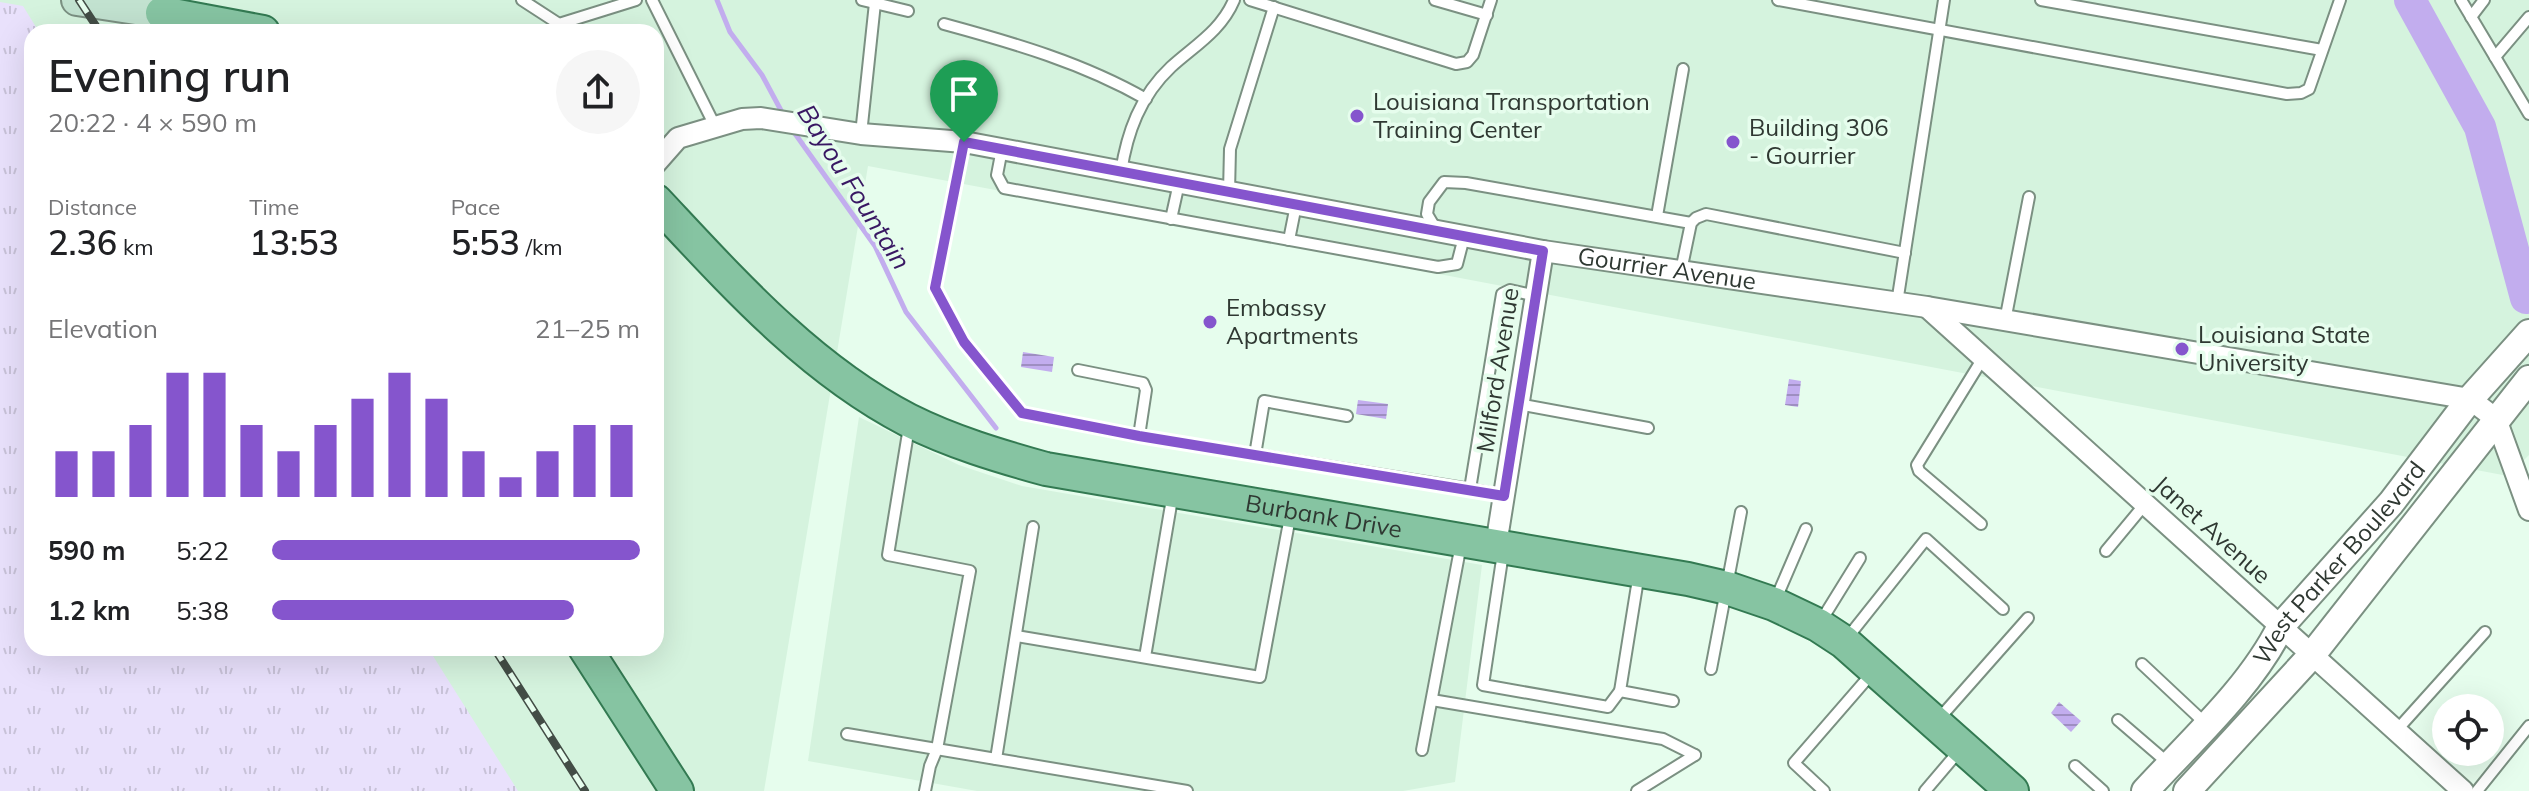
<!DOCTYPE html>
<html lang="en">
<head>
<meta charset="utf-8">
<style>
	:root { --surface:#fff; --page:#f6f6f6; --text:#202124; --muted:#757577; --accent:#8555cd }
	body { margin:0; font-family:Mulish,sans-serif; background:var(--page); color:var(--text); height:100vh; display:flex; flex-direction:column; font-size:30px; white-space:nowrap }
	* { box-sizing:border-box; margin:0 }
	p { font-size:26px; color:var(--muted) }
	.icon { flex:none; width:44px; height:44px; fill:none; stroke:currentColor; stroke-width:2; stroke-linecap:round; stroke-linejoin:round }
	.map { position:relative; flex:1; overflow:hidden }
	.side { position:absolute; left:24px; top:24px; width:640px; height:632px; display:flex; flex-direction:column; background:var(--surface); border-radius:24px; box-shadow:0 8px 32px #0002 }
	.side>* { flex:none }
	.controls { position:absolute; left:2432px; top:694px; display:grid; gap:16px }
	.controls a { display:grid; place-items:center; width:72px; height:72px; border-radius:50%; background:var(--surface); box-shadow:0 8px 32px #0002; font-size:40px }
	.pin { position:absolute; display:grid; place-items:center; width:68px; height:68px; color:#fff; margin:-82px -34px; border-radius:50% 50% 50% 0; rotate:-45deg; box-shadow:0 0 8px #0007 }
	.pin .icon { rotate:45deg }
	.round { display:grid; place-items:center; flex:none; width:84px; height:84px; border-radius:42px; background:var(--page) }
	.summary { display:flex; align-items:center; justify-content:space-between; height:136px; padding:0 24px }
	h1 { font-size:44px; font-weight:600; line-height:60px }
	.stats { display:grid; grid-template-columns:repeat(3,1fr); gap:12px; height:136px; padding:8px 24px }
	.stats div { display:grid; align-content:center }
	.stats b { font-size:34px; font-weight:600 }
	.stats small { font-size:22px; font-weight:400 }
	.stats p { font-size:22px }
	.chart { height:224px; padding:16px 24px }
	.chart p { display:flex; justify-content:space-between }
	.chart svg { width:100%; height:144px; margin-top:8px; stroke:var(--accent); stroke-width:6 }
	ul { padding:0 24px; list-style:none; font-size:26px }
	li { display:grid; grid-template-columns:128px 96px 1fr; align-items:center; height:60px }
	li i { height:20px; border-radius:10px; background:var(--accent) }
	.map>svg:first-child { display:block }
	.built { fill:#d5f3de; fill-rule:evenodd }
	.grass { fill:url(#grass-tufts) }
	.water { fill:url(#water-rules) }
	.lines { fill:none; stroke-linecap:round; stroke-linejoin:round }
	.stream { stroke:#c2adee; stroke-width:5 }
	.river { stroke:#c2adee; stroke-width:32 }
	.service-casing { stroke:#7b9082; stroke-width:14 }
	.minor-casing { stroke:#7b9082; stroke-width:24 }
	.tertiary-casing { stroke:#7b9082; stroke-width:30 }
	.secondary-casing { stroke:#7b9082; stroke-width:34 }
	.primary-casing { stroke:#337a52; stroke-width:36 }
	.service { stroke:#fff; stroke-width:10 }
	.minor { stroke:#fff; stroke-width:20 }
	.tertiary { stroke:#fff; stroke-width:26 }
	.secondary { stroke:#c2e2d0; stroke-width:30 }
	.primary { stroke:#86c4a2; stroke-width:32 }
	.rail-casing { stroke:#434d46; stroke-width:8 }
	.rail { stroke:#e6fded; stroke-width:5; stroke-dasharray:15; stroke-linecap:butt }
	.route-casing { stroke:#fff; stroke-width:16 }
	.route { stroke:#8555cd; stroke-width:10 }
	.poi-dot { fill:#8555cd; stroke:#e6fded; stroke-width:3 }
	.labels { text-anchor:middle; stroke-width:7; stroke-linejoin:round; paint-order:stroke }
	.poi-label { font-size:24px; fill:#2f3832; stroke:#e6fded; text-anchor:start }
	.street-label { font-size:24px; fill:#2f3832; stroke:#e6fded }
	.water-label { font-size:26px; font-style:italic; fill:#391863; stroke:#e6fded }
</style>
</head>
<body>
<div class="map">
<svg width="2529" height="791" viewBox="0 0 2529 791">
	<defs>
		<pattern id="grass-tufts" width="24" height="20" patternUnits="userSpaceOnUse" patternTransform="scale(2)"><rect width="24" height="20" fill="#e9e1fc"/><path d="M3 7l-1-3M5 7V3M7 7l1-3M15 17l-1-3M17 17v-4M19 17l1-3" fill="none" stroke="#c8c2d8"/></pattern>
		<pattern id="water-rules" width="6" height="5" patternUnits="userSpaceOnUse" patternTransform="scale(2)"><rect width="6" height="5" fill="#c2adee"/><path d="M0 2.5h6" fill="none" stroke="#9e8ec1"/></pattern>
	</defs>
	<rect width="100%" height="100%" fill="#e6fded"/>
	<g class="built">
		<path d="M0,0h2529v455l-21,21 -1640,-310 -104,625h-764zM32,32h624v616h-624z"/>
		<path d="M859,417l100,48 63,21 460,79 -27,217 -52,9h-426l-169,-30z"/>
	</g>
	<path class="grass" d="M0,2l23,4 16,26h-7v616h396l90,143h-518z"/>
	<g class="water">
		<path d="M1023,352l31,5 -2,15 -31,-5z"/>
		<path d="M1789,379l12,2 -3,26 -13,-2z"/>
		<path d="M1358,400l30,4 -2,15 -30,-5z"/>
		<path d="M2059,702l22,19 -10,11 -20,-19z"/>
	</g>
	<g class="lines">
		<g class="stream">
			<path d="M717,0l13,32 32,43 22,41"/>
			<path d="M791,128l84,118 31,66 90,116"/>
		</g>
		<path class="river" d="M2410,0l70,127 46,171"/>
		<defs>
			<g id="service">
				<path d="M522,0l37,24 77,-24"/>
				<path d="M652,0l63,126"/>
				<path d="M862,0l46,11"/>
				<path d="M1250,0l206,64 11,-2 6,-7 18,-55"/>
				<path d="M1435,0l52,15"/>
				<path d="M1778,0l509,94 14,-1 8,-4 31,-89"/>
				<path d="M2041,0l281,50"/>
				<path d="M2461,0l68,114"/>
				<path d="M2471,17l13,-17"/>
				<path d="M944,24c70,19 139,39 202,75"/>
				<path d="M2495,57l34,-40"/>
				<path d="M861,134l14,-131"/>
				<path d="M964,142l-29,146 29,54 58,71 117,23 331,53 32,-195 8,-4 26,6"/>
				<path d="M1002,149l-5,26 7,13 434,79 19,-3 7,-27"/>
				<path d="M1121,172c6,-39 19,-76 50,-105 23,-21 50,-36 63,-67"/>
				<path d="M1229,192l1,-43 44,-142"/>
				<path d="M1657,216l26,-147"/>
				<path d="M1171,219l8,-36"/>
				<path d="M1437,231l-10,-17 2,-12 15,-20 22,1 225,40"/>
				<path d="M1289,240l7,-35"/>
				<path d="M1681,271l10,-48 5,-5 10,-4 199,39"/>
				<path d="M1897,303l47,-303"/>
				<path d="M2005,321l24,-124"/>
				<path d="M1078,370l65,13 3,7 -7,46"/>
				<path d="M1518,404l130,24"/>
				<path d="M909,427l-21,128 82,16 -33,178 -7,17 -5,25"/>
				<path d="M1255,455l9,-54 83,15"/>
				<path d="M1470,489l34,7"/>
				<path d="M1981,524l-62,-53 -2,-6 66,-107"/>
				<path d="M2106,551l39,-47"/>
				<path d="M1503,553l-20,132 125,22 12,-16"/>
				<path d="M1639,573l-19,118 53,10"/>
				<path d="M1775,601l31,-72"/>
				<path d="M1821,621l39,-63"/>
				<path d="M1016,636l244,41 30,-160"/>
				<path d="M1848,637l78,-98 77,70"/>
				<path d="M1145,657l28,-164"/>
				<path d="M2142,664l64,60"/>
				<path d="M1711,669l30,-157"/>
				<path d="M1432,700l231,39 32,16"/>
				<path d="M2118,720l50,43"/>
				<path d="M1937,721l91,-103"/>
				<path d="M2396,731l89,-99"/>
				<path d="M847,734l149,25 37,-232"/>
				<path d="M1422,750l39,-206"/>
				<path d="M996,759l191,32"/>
				<path d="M2075,766l28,25"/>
				<path d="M1637,791l58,-36"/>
				<path d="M1824,791l-30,-28 79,-91"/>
				<path d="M1925,791l34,-40"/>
				<path d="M2477,791l52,-65"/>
			</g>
			<g id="minor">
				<path id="s1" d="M656,163l22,-25 64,-19 19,-1 100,16 103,8 579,109 384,56 543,92 26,20 33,91"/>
				<path d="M1927,307l536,484"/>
				<path d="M1496,545l47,-294"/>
			</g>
			<g id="tertiary">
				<path id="s2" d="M2145,791c46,-50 106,-104 136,-165l110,-123 79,-104 59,-66"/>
				<path d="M2187,791l125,-136 217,-276"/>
			</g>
			<path id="secondary" d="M77,0l85,13"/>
			<g id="primary">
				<path d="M162,13l101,19"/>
				<path id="s3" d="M656,201c76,81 152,167 252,219 44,22 91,36 138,49l642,110 39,9 47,16 44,21 26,17 168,149"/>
				<path d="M585,648l92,143"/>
			</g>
		</defs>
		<use href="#service" class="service-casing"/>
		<use href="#minor" class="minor-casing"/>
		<use href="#tertiary" class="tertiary-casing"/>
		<use href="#secondary" class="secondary-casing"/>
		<use href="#primary" class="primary-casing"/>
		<use href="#service" class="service"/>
		<use href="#minor" class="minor"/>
		<use href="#tertiary" class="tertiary"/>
		<use href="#secondary" class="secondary"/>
		<use href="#primary" class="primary"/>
		<defs>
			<g id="rail">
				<path d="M79,0l21,32"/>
				<path d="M494,648l91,143"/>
			</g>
		</defs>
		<use href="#rail" class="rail-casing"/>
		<use href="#rail" class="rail"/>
	</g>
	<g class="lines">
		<defs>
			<path id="route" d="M964,142l579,109 -39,245 -365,-60 -117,-23 -58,-71 -29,-54z"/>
		</defs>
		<use href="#route" class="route-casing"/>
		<use href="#route" class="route"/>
	</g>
	<g class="poi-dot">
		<circle cx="1357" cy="116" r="8"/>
		<circle cx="1733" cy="142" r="8"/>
		<circle cx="1210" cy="322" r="8"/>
		<circle cx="2182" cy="349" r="8"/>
	</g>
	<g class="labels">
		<g class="poi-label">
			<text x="1373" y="110">Louisiana Transportation<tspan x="1373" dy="28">Training Center</tspan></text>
			<text x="1749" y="136">Building 306<tspan x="1749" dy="28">- Gourrier</tspan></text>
			<text x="1226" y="316">Embassy<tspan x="1226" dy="28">Apartments</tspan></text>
			<text x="2198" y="343">Louisiana State<tspan x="2198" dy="28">University</tspan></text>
		</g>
		<g class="street-label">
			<text dy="8" stroke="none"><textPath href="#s1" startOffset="1038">Gourrier Avenue</textPath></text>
			<text transform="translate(1498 370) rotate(-81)" y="8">Milford Avenue</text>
			<text dy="8" stroke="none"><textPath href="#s3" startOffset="764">Burbank Drive</textPath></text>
			<text transform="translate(2212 530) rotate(42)" y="8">Janet Avenue</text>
			<text dy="8" stroke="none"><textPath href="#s2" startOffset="300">West Parker Boulevard</textPath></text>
		</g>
		<g class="water-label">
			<text transform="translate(854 187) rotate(58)" y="9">Bayou Fountain</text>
		</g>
	</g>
</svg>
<div class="controls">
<a><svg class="icon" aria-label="locate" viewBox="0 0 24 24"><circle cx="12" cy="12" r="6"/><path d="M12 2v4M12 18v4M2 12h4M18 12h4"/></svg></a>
</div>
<div class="pin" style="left:964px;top:142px;background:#1e9e55"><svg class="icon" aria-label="arrive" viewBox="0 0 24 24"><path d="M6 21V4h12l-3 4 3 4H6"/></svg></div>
<section class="side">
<div class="summary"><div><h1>Evening run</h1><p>20:22 · 4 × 590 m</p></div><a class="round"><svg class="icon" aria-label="share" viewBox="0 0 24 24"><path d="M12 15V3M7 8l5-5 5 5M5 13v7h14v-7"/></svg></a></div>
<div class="stats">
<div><p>Distance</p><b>2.36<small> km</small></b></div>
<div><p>Time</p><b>13:53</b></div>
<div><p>Pace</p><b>5:53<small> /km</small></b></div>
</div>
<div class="chart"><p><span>Elevation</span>21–25 m</p>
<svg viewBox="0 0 160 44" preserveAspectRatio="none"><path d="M5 44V30M15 44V30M25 44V22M35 44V6M45 44V6M55 44V22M65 44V30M75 44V22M85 44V14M95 44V6M105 44V14M115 44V30M125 44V38M135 44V30M145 44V22M155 44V22"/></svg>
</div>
<ul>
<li><b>590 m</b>5:22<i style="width:100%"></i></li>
<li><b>1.2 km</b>5:38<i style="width:82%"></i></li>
</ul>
</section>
</div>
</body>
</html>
